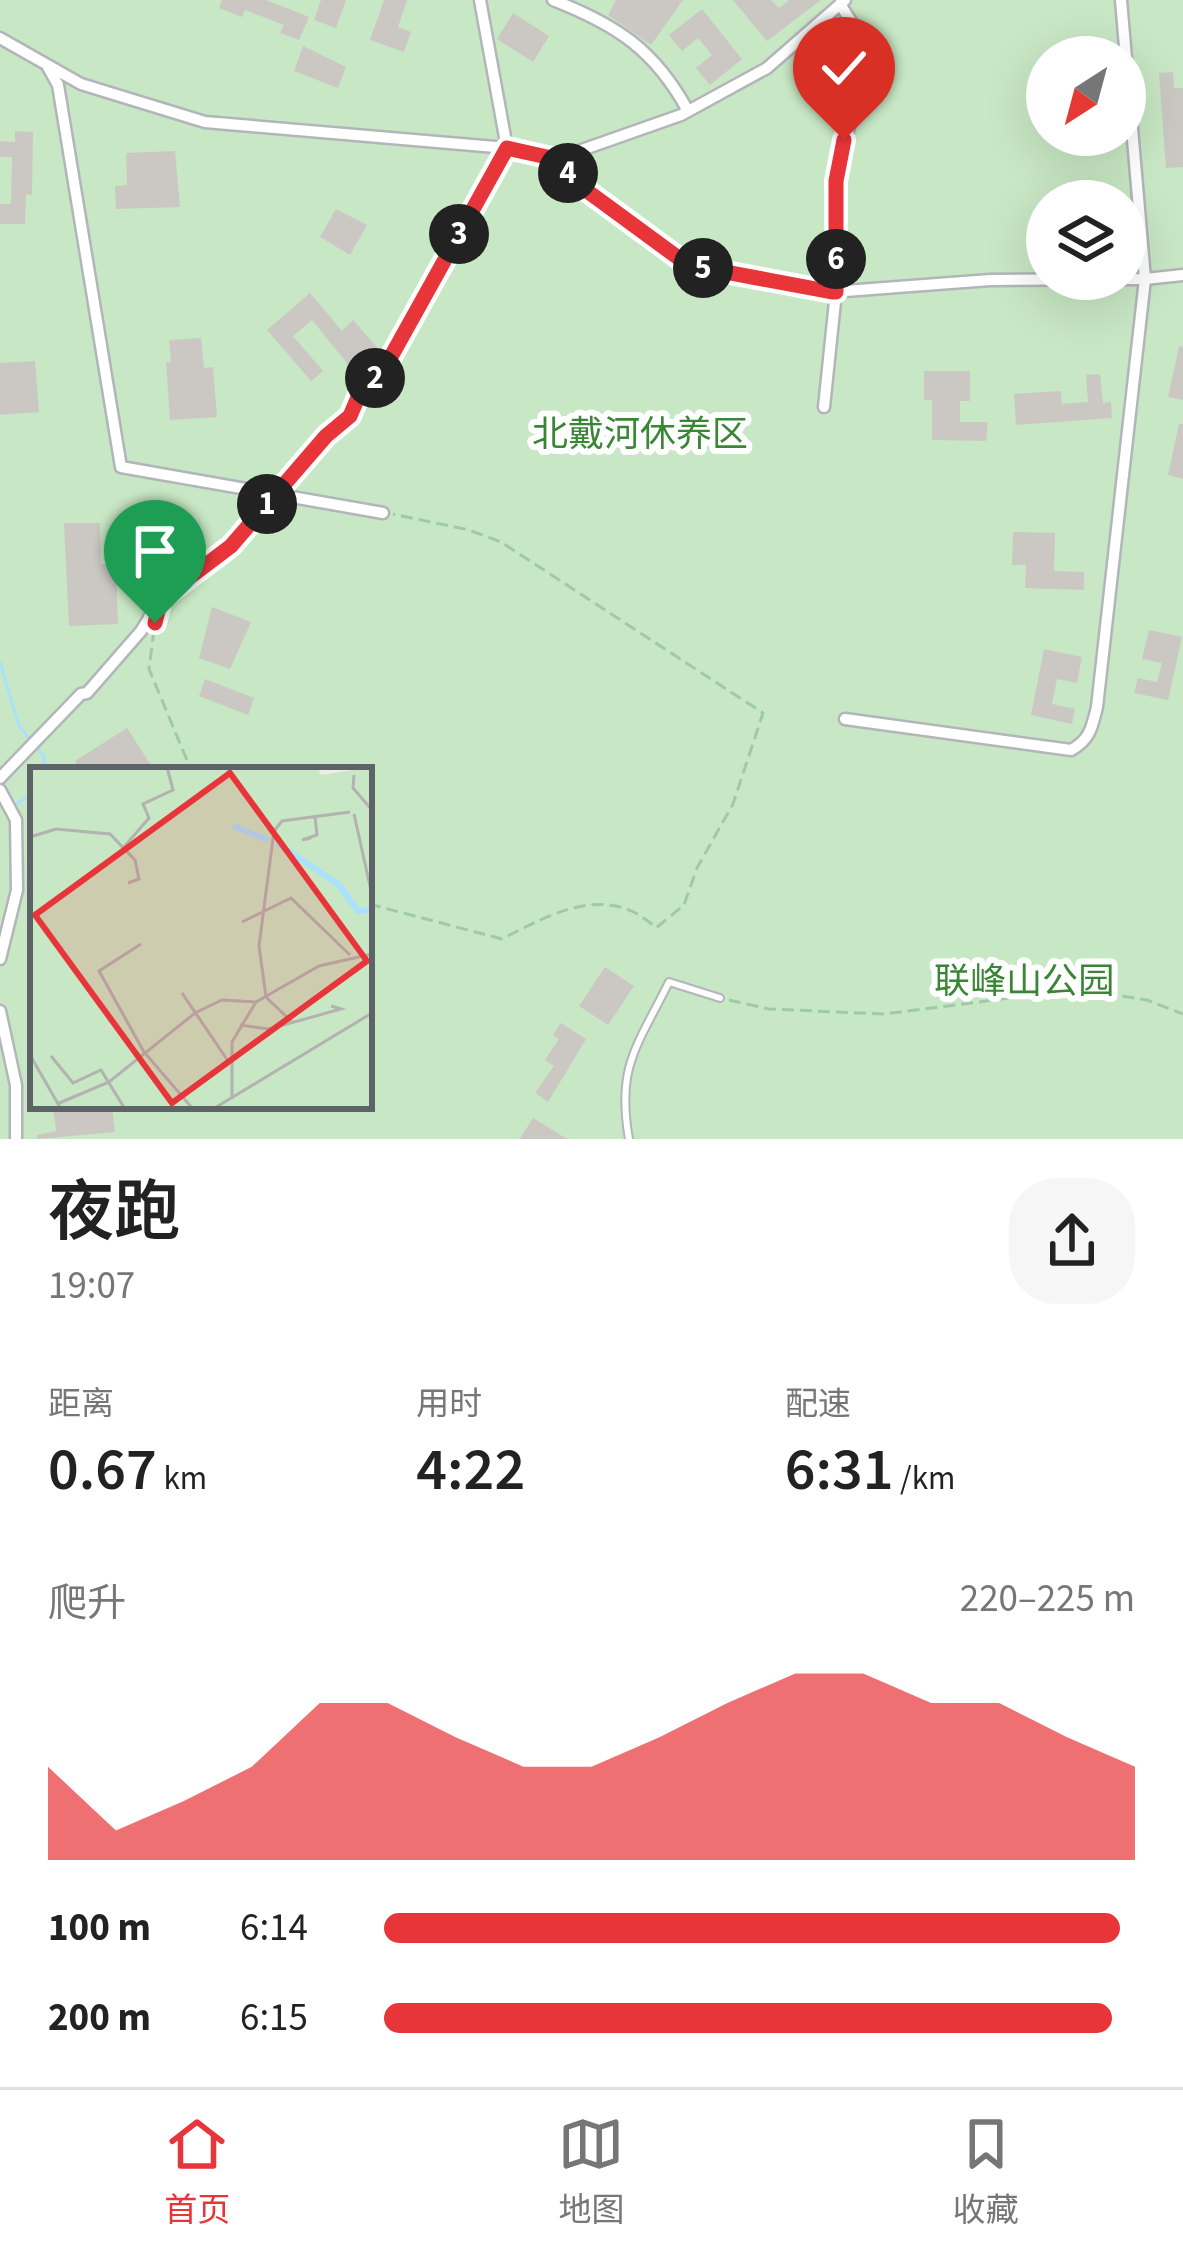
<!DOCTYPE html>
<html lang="zh">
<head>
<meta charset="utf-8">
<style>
	:root { --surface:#fff; --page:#f6f6f6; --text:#222; --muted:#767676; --line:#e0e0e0; --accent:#e83539 }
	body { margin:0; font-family:"Source Sans 3","Noto Sans SC",sans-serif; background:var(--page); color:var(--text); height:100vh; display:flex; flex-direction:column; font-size:45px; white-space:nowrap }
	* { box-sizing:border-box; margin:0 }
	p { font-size:39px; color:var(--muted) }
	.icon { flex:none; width:66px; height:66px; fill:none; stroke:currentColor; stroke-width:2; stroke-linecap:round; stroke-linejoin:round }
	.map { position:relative; height:1139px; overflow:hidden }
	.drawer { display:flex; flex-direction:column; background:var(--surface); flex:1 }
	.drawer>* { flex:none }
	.needle { width:78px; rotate:216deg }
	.fabs { position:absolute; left:1026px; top:36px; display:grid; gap:24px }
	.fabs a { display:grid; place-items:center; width:120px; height:120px; border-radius:50%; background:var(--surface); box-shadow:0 12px 48px #0002; font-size:60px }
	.pin { position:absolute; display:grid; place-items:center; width:102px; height:102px; color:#fff; margin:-123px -51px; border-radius:50% 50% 50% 0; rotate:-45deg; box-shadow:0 0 12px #0007 }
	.pin .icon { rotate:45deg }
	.km { position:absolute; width:60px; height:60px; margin:-30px; border-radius:50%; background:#222; color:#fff; font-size:33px; line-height:60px; text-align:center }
	.round { display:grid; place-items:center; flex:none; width:126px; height:126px; border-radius:48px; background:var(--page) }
	.overview { display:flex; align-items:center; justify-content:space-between; height:204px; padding:0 48px }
	h1 { font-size:66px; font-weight:600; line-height:90px }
	.metrics { display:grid; grid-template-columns:repeat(3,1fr); gap:18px; height:204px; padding:12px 48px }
	.metrics div { display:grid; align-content:center }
	.metrics b { font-size:60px; font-weight:600 }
	.metrics small { font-size:33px; font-weight:400 }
	.metrics p { font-size:33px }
	.chart { height:336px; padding:24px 48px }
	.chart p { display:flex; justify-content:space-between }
	.chart svg { width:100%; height:216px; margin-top:12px; fill:var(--accent); opacity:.7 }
	ul { padding:0 48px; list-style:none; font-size:39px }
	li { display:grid; grid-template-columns:192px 144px 1fr; align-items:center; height:90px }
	li i { height:30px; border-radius:15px; background:var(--accent) }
	.tabs { display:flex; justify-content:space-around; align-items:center; height:168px; border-top:3px solid var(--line); background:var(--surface); font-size:33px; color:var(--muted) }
	.tabs a { display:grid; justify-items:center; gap:6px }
	.tabs .active { color:var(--accent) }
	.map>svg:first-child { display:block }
	.green { fill:#c8e7c4; fill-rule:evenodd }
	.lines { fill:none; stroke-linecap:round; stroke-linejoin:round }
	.stream { stroke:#a9e1fe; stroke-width:3 }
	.building { fill:#cbc8c3 }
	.lane-casing { stroke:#b2b5b9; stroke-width:10 }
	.street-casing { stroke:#b2b5b9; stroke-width:15 }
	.path { stroke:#9ecba6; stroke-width:3; stroke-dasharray:12 6; stroke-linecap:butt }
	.lane { stroke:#fff; stroke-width:6 }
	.street { stroke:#fff; stroke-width:10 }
	.route-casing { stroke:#fff; stroke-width:24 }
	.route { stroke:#e83539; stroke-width:15 }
	.labels { text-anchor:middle; stroke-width:12; stroke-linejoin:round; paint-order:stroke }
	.park-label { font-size:36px; fill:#3b8636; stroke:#fff }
	.inset-river { fill:none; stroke:#a9e1fe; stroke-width:6 }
	.inset-road { fill:none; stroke:#b2b2b0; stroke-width:3 }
	.view { fill:#e83539; fill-opacity:0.15; stroke:#e83539; stroke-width:6 }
	.inset-edge { fill:none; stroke:#5e6367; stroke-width:6 }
</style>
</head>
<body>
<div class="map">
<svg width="1183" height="1139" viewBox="0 0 1183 1139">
	<rect width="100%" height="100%" fill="#f0ede7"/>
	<path class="green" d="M0,0h1183v1139h-1183zM1047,57h78v78h-78zM1047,201h78v78h-78zM33,770h336v336h-336z"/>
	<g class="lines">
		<g class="stream">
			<path d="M0,662l19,64 25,30 1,14"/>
			<path d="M14,805l19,-11"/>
		</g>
	</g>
	<g class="building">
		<path d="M222,0h44l43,17 -10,23 -19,-7 4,-8 -39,-15 -3,7 -23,-9z"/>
		<path d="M321,0h25l-10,28 -22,-8z"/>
		<path d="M384,0h23l-9,27 13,5 -7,20 -34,-12z"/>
		<path d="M616,0h67l-32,45 -43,-30z"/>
		<path d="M733,0h38l8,8 10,-8h32l-54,41z"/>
		<path d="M702,9l40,50 -32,26 -14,-17 16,-13 -14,-17 -16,13 -13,-16z"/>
		<path d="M513,13l36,23 -16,26 -36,-23z"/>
		<path d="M303,46l43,21 -8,21 -44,-17z"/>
		<path d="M1173,72l1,16h9v79l-17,1 -7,-95z"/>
		<path d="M15,131l18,1 -1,63 -6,-1 -1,30h-25v-20h11l1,-47h-12v-16l15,1z"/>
		<path d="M175,151l5,56 -64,2 -1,-23 12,-1 -1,-32z"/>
		<path d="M336,209l31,16 -17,30 -30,-18z"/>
		<path d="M310,293l32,38 11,-11 29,33 -23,25 -47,-58 -19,16 30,35 -12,10 -44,-51z"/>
		<path d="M201,338l3,30 9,-1 4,50 -47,3 -4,-58h5l-2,-22z"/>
		<path d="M1179,346l4,1v53l-15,-3z"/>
		<path d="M35,361l4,51 -39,3v-52z"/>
		<path d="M924,371h46v30h-10v21h28l-2,19 -54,-1v-40h-8z"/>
		<path d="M1100,374l3,29 8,-1 1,16 -96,7 -2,-31 47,-3 1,13 26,-2 -2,-27z"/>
		<path d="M1179,424h4v55l-15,-4z"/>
		<path d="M64,523h36l1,41h15l2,60 -49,2z"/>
		<path d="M1013,532l42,1 -1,38 30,1v18l-59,-2 1,-23h-14z"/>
		<path d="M212,607l39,15 -21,47 -31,-11z"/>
		<path d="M1149,630l33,7 -14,63 -34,-7 4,-15 19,4 5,-19 -20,-4z"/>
		<path d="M1044,649l38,8 -5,26 -20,-4 -5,25 23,5 -3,15 -41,-9z"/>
		<path d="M205,679l49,19 -6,17 -49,-19z"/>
		<path d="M127,728l27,42h-73l-6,-9z"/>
		<path d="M605,967l29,19 -26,39 -29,-19z"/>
		<path d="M561,1023l25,16 -38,63 -13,-9 19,-27 -9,-6 14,-21 -6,-4z"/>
		<path d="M53,1106h59l3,26 -78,7v-4l19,-4z"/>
		<path d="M533,1118l34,21h-47z"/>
	</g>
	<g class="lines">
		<defs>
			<path id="lane" d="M629,1139c-13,-73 9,-94 40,-157l51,16"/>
			<g id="street">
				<path d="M553,0c64,25 102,50 135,111"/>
				<path d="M0,38l81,46 124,38 302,26 49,11 125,-44 86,-47 78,-68"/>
				<path d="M48,67l10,18 63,382 262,46"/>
				<path d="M556,159l23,26 109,80 144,27 158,-12 155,-1 38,-4"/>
				<path d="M824,407l12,-115v-111l32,-133 -28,-44"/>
				<path d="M845,719l226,31c19,-10 21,-23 26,-43l48,-428 -24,-279"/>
				<path d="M0,778l81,-84 6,-1 54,-62 20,-32 70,-53 95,-110 23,-20 13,-27 21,-17 124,-224 -27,-148"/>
				<path d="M0,790l16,30 1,70 -17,69"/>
				<path d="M0,1011l16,74v54"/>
			</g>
		</defs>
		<use href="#lane" class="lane-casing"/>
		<use href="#street" class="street-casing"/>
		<g class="path">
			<path d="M154,630l-5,39 42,101"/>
			<path d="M369,904l133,35c50,-26 106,-57 154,-11l28,-23 13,-37 36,-64 30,-91 -262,-171 -32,-12 -76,-16"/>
			<path d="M729,1000l40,9 115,5 165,-21 67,2 31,5 36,14"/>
		</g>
		<use href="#lane" class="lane"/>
		<use href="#street" class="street"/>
	</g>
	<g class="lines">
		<defs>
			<path id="route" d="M155,623l6,-24 70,-53 95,-110 24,-20 12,-28 21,-17 124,-223 49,11 23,26 109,80 144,27h4v-111l8,-41"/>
		</defs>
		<use href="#route" class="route-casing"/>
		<use href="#route" class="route"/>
	</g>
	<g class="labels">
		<g class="park-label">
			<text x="640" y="446">北戴河休养区</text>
			<text x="1024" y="993">联峰山公园</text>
		</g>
	</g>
	<g transform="translate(30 767)">
		<rect width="342" height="342" fill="#f0ede7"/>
		<path d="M0,0h287l4,8 51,-8v342h-342z" fill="#c8e7c4"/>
		<path class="inset-river" d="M203,59l35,14M247,76l62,42 19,26 14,-1"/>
		<path class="inset-road" d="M197,4l47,60 -15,115 7,51 27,26M324,8l-1,13 19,22M324,47l18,81M244,64l8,-10 68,-9M0,70l26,-8 54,5 25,26 4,19 -11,4M281,71l-9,2 15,-5 -2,-19M94,80l25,-29 -6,-14 30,-14 -6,-23M212,155l49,-24 59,57M111,177l-42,27 45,81 49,57M152,226l46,68M210,258l29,4 72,-20 -10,-3M0,288l31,54M21,289l22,27 28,-13 24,39M202,332v-57l24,-40 63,-36 53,-12M27,337l52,-22 86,-69 27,-13 34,2M183,342l159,-96"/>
		<path class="view" d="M200,6l137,188 -195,142 -137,-188z"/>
		<rect width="342" height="342" class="inset-edge"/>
	</g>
</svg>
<div class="fabs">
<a><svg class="needle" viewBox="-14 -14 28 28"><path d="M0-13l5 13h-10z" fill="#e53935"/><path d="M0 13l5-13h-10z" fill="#767676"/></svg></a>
<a><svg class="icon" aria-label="layers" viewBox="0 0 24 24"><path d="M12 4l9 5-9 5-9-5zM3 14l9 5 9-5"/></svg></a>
</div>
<div class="pin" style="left:155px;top:623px;background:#1e9e55"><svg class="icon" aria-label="arrive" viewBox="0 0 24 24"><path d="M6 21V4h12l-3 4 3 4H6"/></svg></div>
<div class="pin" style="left:844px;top:140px;background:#d93025"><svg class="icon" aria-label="check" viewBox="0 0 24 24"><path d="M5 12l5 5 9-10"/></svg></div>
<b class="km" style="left:267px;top:504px">1</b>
<b class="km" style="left:375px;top:378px">2</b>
<b class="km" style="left:459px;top:234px">3</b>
<b class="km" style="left:568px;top:173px">4</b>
<b class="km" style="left:703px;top:268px">5</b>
<b class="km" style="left:836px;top:259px">6</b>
</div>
<section class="drawer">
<div class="overview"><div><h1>夜跑</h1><p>19:07</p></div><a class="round"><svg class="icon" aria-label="share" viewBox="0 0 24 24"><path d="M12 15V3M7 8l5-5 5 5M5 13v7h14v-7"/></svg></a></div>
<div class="metrics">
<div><p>距离</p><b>0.67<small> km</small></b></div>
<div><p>用时</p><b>4:22</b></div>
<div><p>配速</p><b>6:31<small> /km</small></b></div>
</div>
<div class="chart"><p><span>爬升</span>220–225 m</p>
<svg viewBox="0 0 160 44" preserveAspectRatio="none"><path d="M0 44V25L10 38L20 32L30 25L40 12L50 12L60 19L70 25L80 25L90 19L100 12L110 6L120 6L130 12L140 12L150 19L160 25V44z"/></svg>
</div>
<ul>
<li><b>100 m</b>6:14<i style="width:98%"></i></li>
<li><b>200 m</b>6:15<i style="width:97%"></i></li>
</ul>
</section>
<nav class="tabs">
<a class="active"><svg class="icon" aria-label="home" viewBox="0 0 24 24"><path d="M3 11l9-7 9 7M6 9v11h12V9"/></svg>首页</a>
<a><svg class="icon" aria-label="map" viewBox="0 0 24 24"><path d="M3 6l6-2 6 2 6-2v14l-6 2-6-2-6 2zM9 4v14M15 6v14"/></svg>地图</a>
<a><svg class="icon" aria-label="saved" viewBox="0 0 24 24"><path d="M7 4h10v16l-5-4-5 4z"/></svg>收藏</a>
</nav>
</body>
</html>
